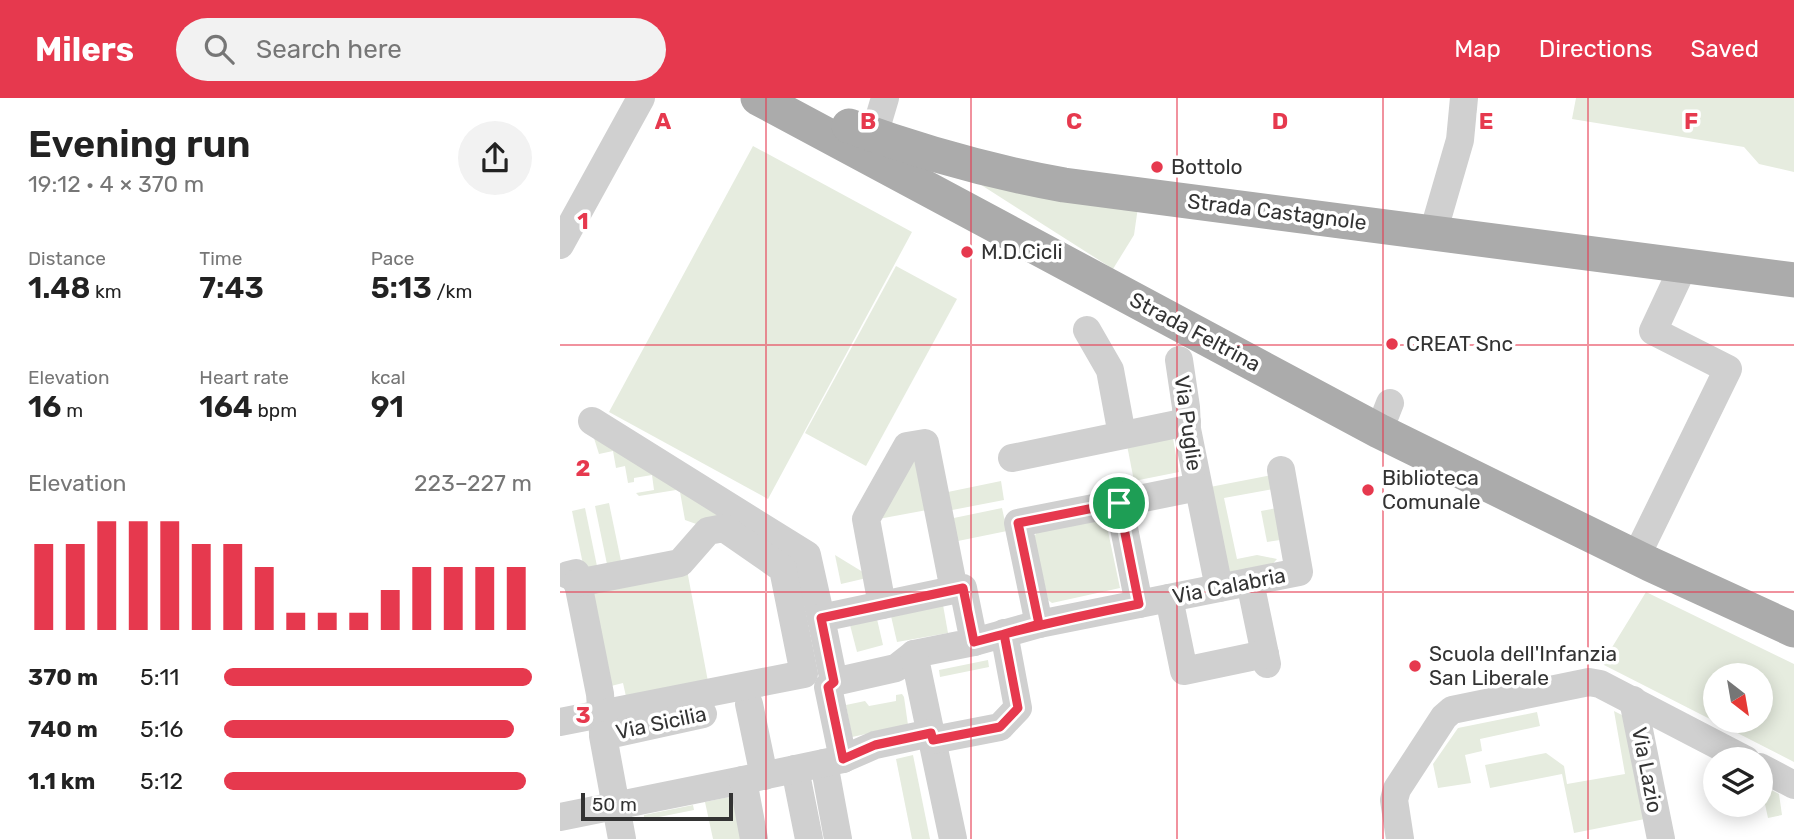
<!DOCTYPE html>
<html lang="en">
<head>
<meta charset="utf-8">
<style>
	:root { --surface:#fff; --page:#f2f2f2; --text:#222; --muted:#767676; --accent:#e6394e }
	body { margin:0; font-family:Rubik,sans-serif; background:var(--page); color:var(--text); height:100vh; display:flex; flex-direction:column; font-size:26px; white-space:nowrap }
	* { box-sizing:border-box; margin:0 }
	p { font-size:23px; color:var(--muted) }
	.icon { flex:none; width:38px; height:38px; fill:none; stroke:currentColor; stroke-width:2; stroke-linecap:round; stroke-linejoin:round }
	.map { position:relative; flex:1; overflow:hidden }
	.drawer { display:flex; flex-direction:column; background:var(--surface); width:560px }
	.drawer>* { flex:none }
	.needle { width:46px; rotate:149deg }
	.controls { position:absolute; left:1143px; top:565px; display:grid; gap:14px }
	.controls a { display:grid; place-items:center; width:70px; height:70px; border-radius:50%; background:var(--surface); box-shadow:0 4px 18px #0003; font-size:35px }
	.scale { position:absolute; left:21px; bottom:18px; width:152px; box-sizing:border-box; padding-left:7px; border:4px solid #333; border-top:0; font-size:19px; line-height:24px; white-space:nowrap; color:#333; -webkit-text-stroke:5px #fff; paint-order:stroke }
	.pin { position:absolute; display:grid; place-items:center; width:60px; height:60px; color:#fff; margin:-30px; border:4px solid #fff; border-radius:50%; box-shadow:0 2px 7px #0007 }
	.round { display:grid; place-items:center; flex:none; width:74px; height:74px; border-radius:37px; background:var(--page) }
	.overview { display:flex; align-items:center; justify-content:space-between; height:119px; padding:0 28px }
	h1 { font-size:38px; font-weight:600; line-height:52px }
	.metrics { display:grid; grid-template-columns:repeat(3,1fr); gap:10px; height:119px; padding:7px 28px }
	.metrics div { display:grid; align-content:center }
	.metrics b { font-size:30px; font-weight:600 }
	.metrics small { font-size:19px; font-weight:400 }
	.metrics p { font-size:19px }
	.chart { height:196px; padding:14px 28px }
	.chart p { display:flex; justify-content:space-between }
	.chart svg { width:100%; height:126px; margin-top:7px; stroke:var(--accent); stroke-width:6 }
	ul { padding:0 28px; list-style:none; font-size:23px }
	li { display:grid; grid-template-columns:112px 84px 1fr; align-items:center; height:52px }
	li i { height:18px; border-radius:9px; background:var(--accent) }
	header { display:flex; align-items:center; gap:42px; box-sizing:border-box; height:98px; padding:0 35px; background:var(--accent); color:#fff }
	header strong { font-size:33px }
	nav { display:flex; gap:38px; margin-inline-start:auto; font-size:24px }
	.search { width:490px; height:63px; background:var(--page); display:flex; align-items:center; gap:18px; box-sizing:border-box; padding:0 24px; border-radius:38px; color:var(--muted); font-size:26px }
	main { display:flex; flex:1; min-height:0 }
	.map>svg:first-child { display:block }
	.green { fill:#e6ecdf; fill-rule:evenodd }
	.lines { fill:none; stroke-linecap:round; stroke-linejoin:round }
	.minor { stroke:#d0d0d0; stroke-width:28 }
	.major { stroke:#ababab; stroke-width:35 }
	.route-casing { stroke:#fff; stroke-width:14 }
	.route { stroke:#e6394e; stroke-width:9 }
	.grid { fill:none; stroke:#e6394e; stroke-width:2; stroke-opacity:0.55 }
	.poi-dot { fill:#e6394e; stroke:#fff; stroke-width:2.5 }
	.labels { text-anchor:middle; stroke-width:7; stroke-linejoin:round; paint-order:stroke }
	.poi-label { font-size:21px; fill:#333; stroke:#fff; text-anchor:start }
	.street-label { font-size:21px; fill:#333; stroke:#fff }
	.grid-label { font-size:23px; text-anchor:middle; font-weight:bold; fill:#e6394e; stroke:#fff; stroke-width:7; stroke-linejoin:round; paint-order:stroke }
</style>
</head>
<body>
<header>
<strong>Milers</strong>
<div class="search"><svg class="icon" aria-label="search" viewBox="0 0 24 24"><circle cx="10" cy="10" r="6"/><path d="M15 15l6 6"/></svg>Search here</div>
<nav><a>Map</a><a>Directions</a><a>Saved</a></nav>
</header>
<main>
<section class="drawer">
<div class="overview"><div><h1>Evening run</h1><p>19:12 · 4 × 370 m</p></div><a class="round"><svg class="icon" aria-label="share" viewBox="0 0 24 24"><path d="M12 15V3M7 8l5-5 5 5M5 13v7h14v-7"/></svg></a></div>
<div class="metrics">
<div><p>Distance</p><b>1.48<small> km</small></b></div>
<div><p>Time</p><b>7:43</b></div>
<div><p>Pace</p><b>5:13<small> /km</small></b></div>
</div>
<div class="metrics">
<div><p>Elevation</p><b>16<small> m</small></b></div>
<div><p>Heart rate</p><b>164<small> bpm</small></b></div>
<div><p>kcal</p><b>91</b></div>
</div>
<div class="chart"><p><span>Elevation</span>223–227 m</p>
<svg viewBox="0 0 160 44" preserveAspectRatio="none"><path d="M5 44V14M15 44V14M25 44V6M35 44V6M45 44V6M55 44V14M65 44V14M75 44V22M85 44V38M95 44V38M105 44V38M115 44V30M125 44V22M135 44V22M145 44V22M155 44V22"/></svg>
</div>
<ul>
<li><b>370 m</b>5:11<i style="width:100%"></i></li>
<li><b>740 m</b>5:16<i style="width:94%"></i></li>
<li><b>1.1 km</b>5:12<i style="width:98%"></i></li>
</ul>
</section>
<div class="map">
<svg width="1234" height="741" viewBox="0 0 1234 741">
	<rect width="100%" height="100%" fill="#fff"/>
	<g class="green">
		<path d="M1016,0h218v74l-35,-8 -15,-17 -172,-28z"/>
		<path d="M193,48l159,86 -144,267 -159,-87z"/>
		<path d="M415,83l164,19 -5,35 -21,34z"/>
		<path d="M336,168l61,33 -91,167 -61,-33z"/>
		<path d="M612,335l7,39 -45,9 -8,-41z"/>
		<path d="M33,337l134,86 -28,4 -14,-5 -5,-28 -4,-2 -37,6 -3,-3 18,-3 -2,-15 -18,3v4l-6,1 -3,-17 -9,2 -3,-17 -14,3z"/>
		<path d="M355,356l12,56 -54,10z"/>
		<path d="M712,377l1,14 -49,9 13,61 20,-4 20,4 -7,8 -40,8 -20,-88z"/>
		<path d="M441,383l3,19 -57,11 -4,-18z"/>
		<path d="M49,405l13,63 -14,3 -13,-63z"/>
		<path d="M25,410l13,63 -13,3 -13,-63z"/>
		<path d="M442,410l5,23 -54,11 -4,-23z"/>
		<path d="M717,410l3,32 -13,2 -6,-31z"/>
		<path d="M545,419l15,71 -68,15 -4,-3 -14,-63 3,-5z"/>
		<path d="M275,457l36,22 -30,7z"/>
		<path d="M127,472l22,117 -82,14 -4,-18 -16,4 -19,-96z"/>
		<path d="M1086,494l148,72v98l-190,-97 -1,-3zM1155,578h45v45h-45z"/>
		<path d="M383,507l5,28 -51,9 -6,-26z"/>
		<path d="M317,521l6,26 -26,7 -7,-27z"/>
		<path d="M428,562l1,7 -49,10 -1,-7z"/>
		<path d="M342,596l2,3 4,28 -56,12 -6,-32 19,-4 4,5 27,-5v-6z"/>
		<path d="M1054,613l12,6 19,102 -71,14 -12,-59 -72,14 -5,-23 61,-12 18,13 3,18 58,-10z"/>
		<path d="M977,614l3,14 -60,13 2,12 -17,4 6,28 -33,5 -5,-24 25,-36z"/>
		<path d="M353,657l17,84h-18l-16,-80z"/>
		<path d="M1200,686l19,10 3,21 -14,3 -5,-23 -2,-1z"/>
		<path d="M179,697l8,44h-34l-8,-37z"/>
		<path d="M133,707l1,5 -50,10v-5z"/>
	</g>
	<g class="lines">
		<g class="minor">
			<path d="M314,37l11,-37"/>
			<path d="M873,135l27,-93 4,-42"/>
			<path d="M0,147l81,-147"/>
			<path d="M527,232l23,40 12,65"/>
			<path d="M619,262l7,47 1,22 32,159"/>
			<path d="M32,323l215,134 14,63"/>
			<path d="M819,333l11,-28"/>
			<path d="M452,360l175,-36"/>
			<path d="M559,405l79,-16"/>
			<path d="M1076,459l92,-188 -75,-38 31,-66"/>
			<path d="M8,477l8,-2 24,121 3,39"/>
			<path d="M690,484l17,82"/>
			<path d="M403,490l11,54 -60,12 -18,14 -62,14 -13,-64z"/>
			<path d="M609,500l15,73 81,-17"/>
			<path d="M322,507l-16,-86 41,-73 18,-3 29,147"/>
			<path d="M479,526l-21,-101 101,-20 20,101"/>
			<path d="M414,544l65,-18 260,-52 -18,-102"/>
			<path d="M354,556l39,185"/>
			<path d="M268,589l15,72"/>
			<path d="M1073,602l28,139"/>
			<path d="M189,606l15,72"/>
			<path d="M0,624l244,-48 -21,-105 -59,-41 -16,3 -28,32 -103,20"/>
			<path d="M373,642l67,-13 18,-19 -14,-75"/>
			<path d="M264,665l14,76"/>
			<path d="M1200,669l34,18"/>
			<path d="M235,671l14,70"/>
			<path d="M0,719l183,-37"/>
			<path d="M62,741l-19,-103 100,-22"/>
			<path d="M194,741l-11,-59 100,-21 32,-14 56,-12"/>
			<path d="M840,741l-6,-39 3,-11 47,-72 8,-7 137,-28 11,2 146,76"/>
		</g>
		<g class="major">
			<path d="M198,0l621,333 271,133 144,66"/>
			<path d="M289,28c71,26 142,46 215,59l730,95"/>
		</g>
	</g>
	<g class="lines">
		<defs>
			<path id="route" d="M559,405l20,101c-55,11 -110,23 -165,38l-11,-54 -142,30 13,64 -6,5 15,72 32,-14 56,-12 2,7 67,-13 18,-19 -14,-74 35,-10 -21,-101 101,-20"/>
		</defs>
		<use href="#route" class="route-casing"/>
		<use href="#route" class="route"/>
	</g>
	<path class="grid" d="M206,0v741M411,0v741M617,0v741M823,0v741M1028,0v741M0,247h1234M0,494h1234"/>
	<g class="poi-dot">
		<circle cx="597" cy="69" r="7"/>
		<circle cx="407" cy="154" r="7"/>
		<circle cx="832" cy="246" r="7"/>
		<circle cx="808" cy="392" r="7"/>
		<circle cx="855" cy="568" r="7"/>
	</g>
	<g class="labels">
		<g class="poi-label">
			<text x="611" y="76">Bottolo</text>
			<text x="421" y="161">M.D.Cicli</text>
			<text x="846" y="253">CREAT Snc</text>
			<text x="822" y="387">Biblioteca<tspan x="822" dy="24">Comunale</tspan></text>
			<text x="869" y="563">Scuola dell'Infanzia<tspan x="869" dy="24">San Liberale</tspan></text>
		</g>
		<g class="street-label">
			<text transform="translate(717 114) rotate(7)" y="7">Strada Castagnole</text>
			<text transform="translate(635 234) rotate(28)" y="7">Strada Feltrina</text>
			<text transform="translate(628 325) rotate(82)" y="7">Via Puglie</text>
			<text transform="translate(669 488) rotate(-11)" y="7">Via Calabria</text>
			<text transform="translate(101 625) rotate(-12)" y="7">Via Sicilia</text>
			<text transform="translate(1087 672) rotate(79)" y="7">Via Lazio</text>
		</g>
	</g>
	<g class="grid-label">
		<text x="103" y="31">A</text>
		<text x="308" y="31">B</text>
		<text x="514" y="31">C</text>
		<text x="720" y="31">D</text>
		<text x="926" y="31">E</text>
		<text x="1131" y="31">F</text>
		<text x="23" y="131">1</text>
		<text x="23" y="378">2</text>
		<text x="23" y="625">3</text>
	</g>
</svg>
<div class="controls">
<a><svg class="needle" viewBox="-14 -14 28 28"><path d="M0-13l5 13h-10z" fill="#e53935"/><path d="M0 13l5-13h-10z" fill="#767676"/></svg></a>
<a><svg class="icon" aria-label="layers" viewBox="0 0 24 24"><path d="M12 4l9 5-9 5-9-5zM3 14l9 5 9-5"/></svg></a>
</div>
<div class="scale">50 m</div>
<div class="pin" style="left:559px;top:405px;background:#1e9e55"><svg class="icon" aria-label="arrive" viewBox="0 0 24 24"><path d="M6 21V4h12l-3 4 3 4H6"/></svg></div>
</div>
</main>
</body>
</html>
